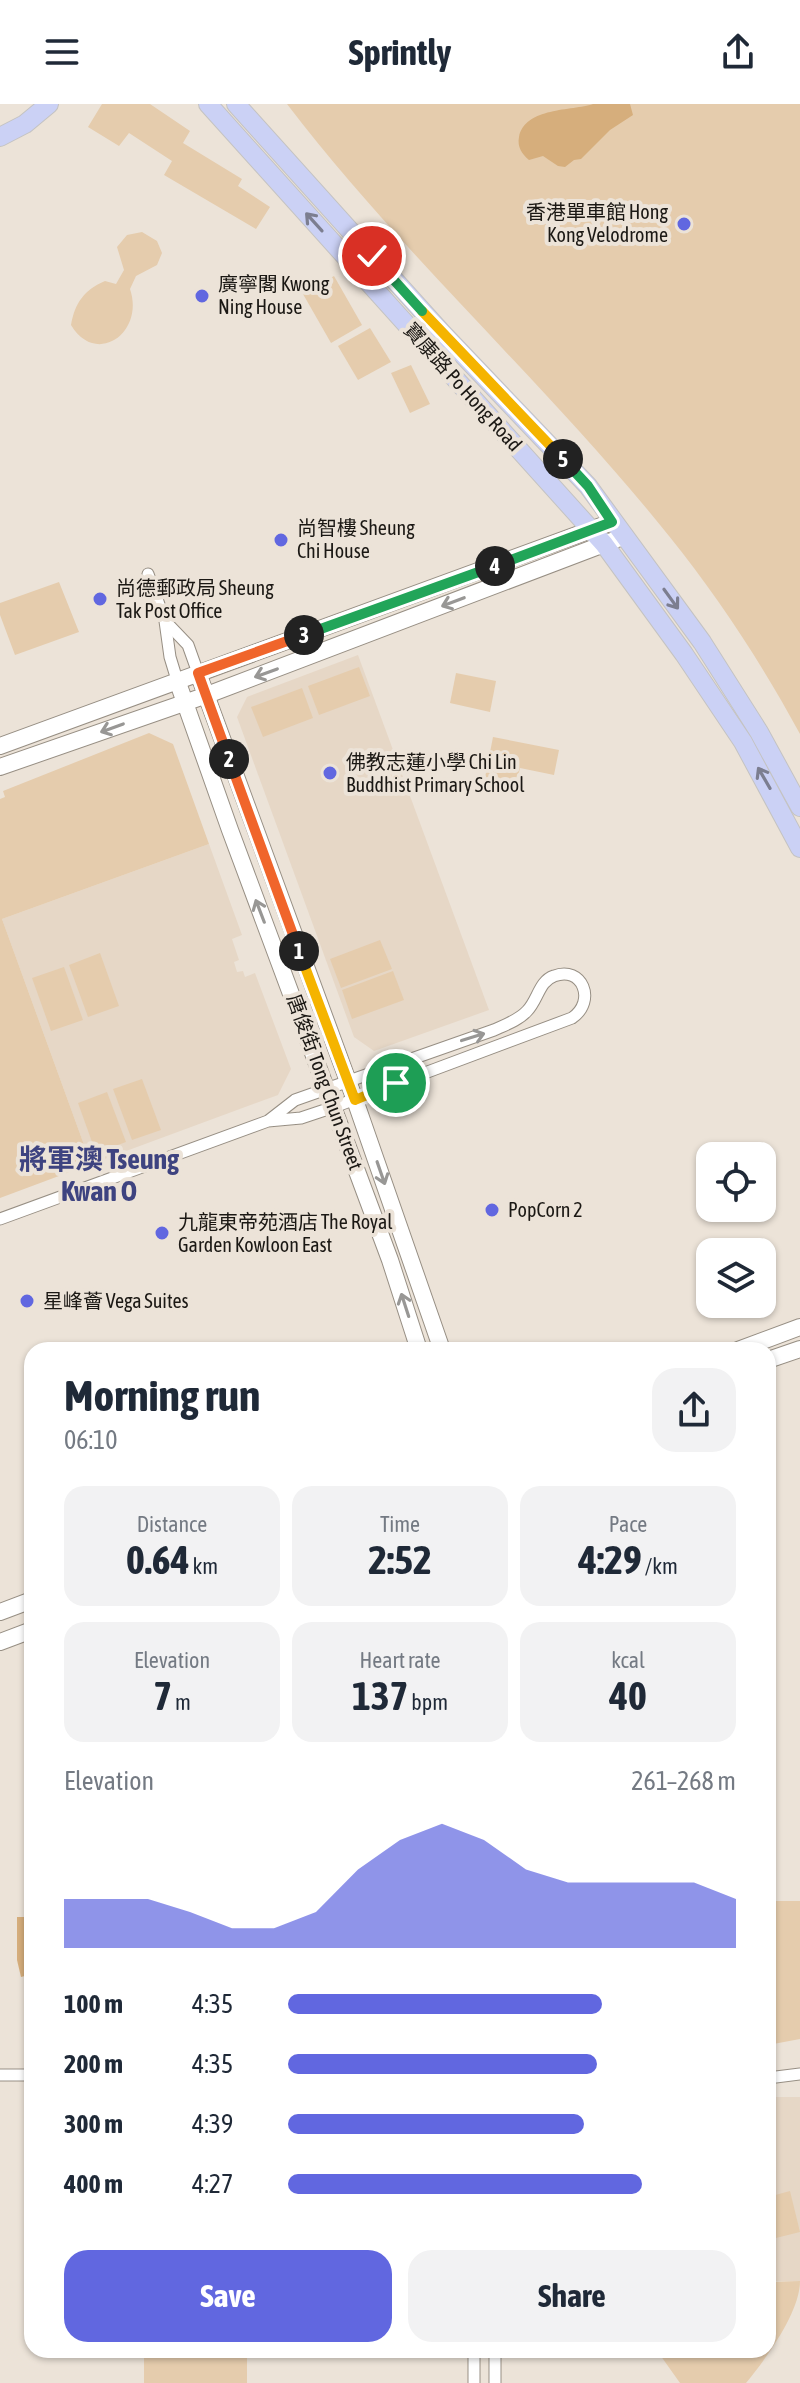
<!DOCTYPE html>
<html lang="en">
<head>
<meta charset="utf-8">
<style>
	:root { --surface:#fff; --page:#f2f2f3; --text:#1f2937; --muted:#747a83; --accent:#6167e0 }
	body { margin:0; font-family:"Asap Condensed","Noto Sans TC",sans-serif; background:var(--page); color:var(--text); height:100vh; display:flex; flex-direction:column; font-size:30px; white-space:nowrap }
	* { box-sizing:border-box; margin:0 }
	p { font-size:26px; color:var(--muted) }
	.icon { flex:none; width:44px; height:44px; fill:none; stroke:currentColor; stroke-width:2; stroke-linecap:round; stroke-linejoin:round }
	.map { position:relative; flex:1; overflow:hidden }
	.details { position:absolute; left:24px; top:1238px; width:752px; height:1016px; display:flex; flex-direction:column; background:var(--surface); border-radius:24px; box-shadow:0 2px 6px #0004 }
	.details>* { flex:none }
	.controls { position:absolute; left:696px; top:1038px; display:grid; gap:16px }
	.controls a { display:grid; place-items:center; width:80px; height:80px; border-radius:16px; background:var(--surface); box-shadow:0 2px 6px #0004; font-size:40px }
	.pin { position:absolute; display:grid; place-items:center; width:68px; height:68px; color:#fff; margin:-34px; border:4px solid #fff; border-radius:50%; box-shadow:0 2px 8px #0007 }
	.km { position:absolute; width:40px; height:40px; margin:-20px; border-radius:50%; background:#222; color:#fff; font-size:22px; line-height:40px; text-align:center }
	.round { display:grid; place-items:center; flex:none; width:84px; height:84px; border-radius:24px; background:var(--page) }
	.head { display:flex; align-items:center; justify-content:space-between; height:136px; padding:0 40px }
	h1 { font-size:44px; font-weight:700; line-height:60px }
	.figures { display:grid; grid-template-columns:repeat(3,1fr); gap:12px; height:136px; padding:8px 40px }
	.figures div { display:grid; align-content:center; border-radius:20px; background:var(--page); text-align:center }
	.figures b { font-size:40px; font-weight:700 }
	.figures small { font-size:22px; font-weight:400 }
	.figures p { font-size:22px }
	.chart { height:224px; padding:16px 40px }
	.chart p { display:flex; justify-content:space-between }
	.chart svg { width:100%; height:144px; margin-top:8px; fill:var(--accent); opacity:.7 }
	.button { display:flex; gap:16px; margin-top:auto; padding:16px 40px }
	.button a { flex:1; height:92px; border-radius:24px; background:var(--accent); color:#fff; font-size:32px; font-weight:700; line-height:92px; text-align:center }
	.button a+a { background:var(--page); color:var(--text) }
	ul { padding:0 40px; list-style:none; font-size:26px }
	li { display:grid; grid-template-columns:128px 96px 1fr; align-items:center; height:60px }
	li i { height:20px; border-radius:10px; background:var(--accent) }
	header { display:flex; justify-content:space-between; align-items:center; height:104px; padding:0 40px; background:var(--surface); font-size:36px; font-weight:700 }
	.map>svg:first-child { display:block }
	.built { fill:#e6d7c6 }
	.green { fill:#e5ccad }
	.water { fill:#d6ae7c }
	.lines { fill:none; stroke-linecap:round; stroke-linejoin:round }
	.street-casing { stroke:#978f84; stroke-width:13 }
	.secondary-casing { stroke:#978f84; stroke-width:18 }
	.primary-casing { stroke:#c4c3c2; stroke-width:20 }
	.street { stroke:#fff; stroke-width:11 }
	.secondary { stroke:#fff; stroke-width:16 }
	.primary { stroke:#cbd1f5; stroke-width:18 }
	.oneway { stroke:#7c7e90 }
	.oneway2 { stroke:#989795 }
	.split-1-casing { stroke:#fff; stroke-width:16 }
	.split-2-casing { stroke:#fff; stroke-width:16 }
	.split-3-casing { stroke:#fff; stroke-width:16 }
	.split-4-casing { stroke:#fff; stroke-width:16 }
	.split-5-casing { stroke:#fff; stroke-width:16 }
	.split-6-casing { stroke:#fff; stroke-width:16 }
	.split-7-casing { stroke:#fff; stroke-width:16 }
	.split-1 { stroke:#f5b400; stroke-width:10 }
	.split-2 { stroke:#f0652b; stroke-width:10 }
	.split-3 { stroke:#f0652b; stroke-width:10 }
	.split-4 { stroke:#22a559; stroke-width:10 }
	.split-5 { stroke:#22a559; stroke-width:10 }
	.split-6 { stroke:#f5b400; stroke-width:10 }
	.split-7 { stroke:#22a559; stroke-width:10 }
	.poi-dot { fill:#6167e0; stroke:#ece3d8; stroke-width:3 }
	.labels { text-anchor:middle; stroke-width:8; stroke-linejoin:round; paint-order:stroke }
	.poi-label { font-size:20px; fill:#1b1814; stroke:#ece3d8; text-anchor:start }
	.street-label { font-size:20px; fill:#1b1814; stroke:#ece3d8 }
	.district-label { font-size:28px; font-weight:bold; fill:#3e4380; stroke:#ece3d8 }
</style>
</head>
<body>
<header><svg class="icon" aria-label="menu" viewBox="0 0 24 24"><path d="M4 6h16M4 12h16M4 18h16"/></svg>Sprintly<svg class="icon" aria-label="share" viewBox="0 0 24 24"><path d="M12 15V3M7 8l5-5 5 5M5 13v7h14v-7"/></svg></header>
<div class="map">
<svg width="800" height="2279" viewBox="0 0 800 2279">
	<rect width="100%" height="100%" fill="#ece3d8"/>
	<g class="built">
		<path d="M358,551l131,355 -115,41 -20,-14 -117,-320 10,-20z"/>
		<path d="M209,740l33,91 -10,4 7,21 -5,2 3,10 6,-1 2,6 10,-4 36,96 -13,26 -187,69 -89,-245z"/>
		<rect x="768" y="1993" width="32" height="184"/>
	</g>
	<g class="green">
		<path d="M102,0h48l40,27 -7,12 59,36 -4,7 32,21 -14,22 -92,-54 8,-14 -43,-28 -10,13 -31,-19z"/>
		<path d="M287,0h513v630c-38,-70 -81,-136 -131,-198 -120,-150 -265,-279 -382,-432z"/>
		<path d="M142,128l15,9 5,12 -5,12 -21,11 -6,13c15,44 -34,78 -59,36 4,-22 13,-35 34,-44l11,3 8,-14 -7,-23 10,-12z"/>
		<path d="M334,172l28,49 -31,18 -28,-49z"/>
		<path d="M370,224l21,34 -33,18 -20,-34z"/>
		<path d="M411,261l19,39 -20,9 -19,-40z"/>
		<path d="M59,478l20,50 -64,23 -15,-40v-12z"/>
		<path d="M359,563l11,29 -51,19 -11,-29z"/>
		<path d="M456,569l40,8 -6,31 -40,-9z"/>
		<path d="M302,584l11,30 -50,19 -12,-30z"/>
		<path d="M149,629l24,11 36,100 -207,75 89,245 -91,34v-399l5,-2 -2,-6z"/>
		<path d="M493,633l66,13 -5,25 -34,-7 -5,21 -31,-6z"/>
		<path d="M380,836l12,29 -51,19 -11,-29z"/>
		<path d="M100,849l19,53 -31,11 -19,-52z"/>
		<path d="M64,863l19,53 -32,11 -19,-53z"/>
		<path d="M393,867l11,29 -52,19 -10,-29z"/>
		<path d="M142,975l19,51 -29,10 -19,-51z"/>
		<path d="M107,988l19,50 -30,11 -18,-50z"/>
		<path d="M768,1797h32v138l-32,6z"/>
		<path d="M790,2087l10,41 -32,8v-43z"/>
		<path d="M800,2177c0,31 -34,78 -54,102h-66l-22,-31 -1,-2h111v-68z"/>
		<rect x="144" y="2246" width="103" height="33"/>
	</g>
	<g class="water">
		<path d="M593,0h37l3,11 -23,15 -29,29 -7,1 -9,7 -7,-1 -15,-10 -14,4c-7,-6 -12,-13 -10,-23 6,-30 53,-26 74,-33z"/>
		<path d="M17,1813h15v57l-11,3 -4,-17z"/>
	</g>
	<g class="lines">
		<defs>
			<g id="street">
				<path d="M148,470l17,47 5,36 7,23"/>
				<path d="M166,518l22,23 10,28"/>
				<path d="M0,1115l268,-98 33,-3 33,-11 238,-89c25,-17 10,-53 -18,-42 -15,5 -16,24 -27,35 -8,9 -22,14 -33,19l-199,70 -27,21"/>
				<path d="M0,1971h32"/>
				<path d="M768,1974l32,-4"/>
				<path d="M474,2246v33"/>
				<path d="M495,2279v-33"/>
			</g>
			<g id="secondary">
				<path d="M198,569l157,427 87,250"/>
				<path d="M177,576l53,150 160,430 29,90"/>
				<path d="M0,642l612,-224"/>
				<path d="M0,663l207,-72 418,-159"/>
				<path d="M738,1246l62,-23"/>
				<path d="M768,1256l32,-11"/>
				<path d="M0,1508l32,-12"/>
				<path d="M0,1538l32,-12"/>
			</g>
			<g id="primary">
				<path d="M208,0l396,440 80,110 59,88 57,106"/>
				<path d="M236,0l207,230 145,152 114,156 57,90 41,75"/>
				<path d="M0,33l25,-13 24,-20"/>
			</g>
		</defs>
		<use href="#street" class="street-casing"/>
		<use href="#secondary" class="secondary-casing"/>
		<use href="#primary" class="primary-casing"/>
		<use href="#street" class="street"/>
		<use href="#secondary" class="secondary"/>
		<use href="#primary" class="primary"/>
	</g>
	<defs><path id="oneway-shaft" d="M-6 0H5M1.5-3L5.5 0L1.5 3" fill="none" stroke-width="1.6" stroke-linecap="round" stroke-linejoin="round" transform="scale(2)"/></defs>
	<g class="oneway">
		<use href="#oneway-shaft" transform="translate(314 118) rotate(-132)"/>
		<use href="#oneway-shaft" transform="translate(671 495) rotate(54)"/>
		<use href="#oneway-shaft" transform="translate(764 674) rotate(-120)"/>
	</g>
	<g class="oneway2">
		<use href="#oneway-shaft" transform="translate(453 498) rotate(159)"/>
		<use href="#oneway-shaft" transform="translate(266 569) rotate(160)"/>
		<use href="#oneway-shaft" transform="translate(112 624) rotate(160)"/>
		<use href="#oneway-shaft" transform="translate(260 807) rotate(-111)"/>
		<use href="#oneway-shaft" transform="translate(473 933) rotate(-17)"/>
		<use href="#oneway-shaft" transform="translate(381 1069) rotate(71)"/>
		<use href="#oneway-shaft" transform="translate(405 1201) rotate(-108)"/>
	</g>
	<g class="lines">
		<defs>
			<path id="split-1" d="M299,847l56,149 41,-17"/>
			<path id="split-2" d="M229,655l70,192"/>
			<path id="split-3" d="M229,655l-31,-86 106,-38"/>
			<path id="split-4" d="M304,531l191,-69"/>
			<path id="split-5" d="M495,462l117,-44 -24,-36 -25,-27"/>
			<path id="split-6" d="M422,207l141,148"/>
			<path id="split-7" d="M372,152l50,55"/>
		</defs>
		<use href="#split-1" class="split-1-casing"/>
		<use href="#split-2" class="split-2-casing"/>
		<use href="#split-3" class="split-3-casing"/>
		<use href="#split-4" class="split-4-casing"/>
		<use href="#split-5" class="split-5-casing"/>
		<use href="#split-6" class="split-6-casing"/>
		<use href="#split-7" class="split-7-casing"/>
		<use href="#split-1" class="split-1"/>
		<use href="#split-2" class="split-2"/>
		<use href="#split-3" class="split-3"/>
		<use href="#split-4" class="split-4"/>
		<use href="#split-5" class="split-5"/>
		<use href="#split-6" class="split-6"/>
		<use href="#split-7" class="split-7"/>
	</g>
	<g class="poi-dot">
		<circle cx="684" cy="120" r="8"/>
		<circle cx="202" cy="192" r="8"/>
		<circle cx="281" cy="436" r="8"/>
		<circle cx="100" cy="495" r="8"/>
		<circle cx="330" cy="669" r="8"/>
		<circle cx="492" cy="1106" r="8"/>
		<circle cx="162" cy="1129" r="8"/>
		<circle cx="27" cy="1197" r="8"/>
	</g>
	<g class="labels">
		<g class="poi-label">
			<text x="668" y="115" text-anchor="end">香港單車館 Hong<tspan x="668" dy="23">Kong Velodrome</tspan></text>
			<text x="218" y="187">廣寧閣 Kwong<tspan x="218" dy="23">Ning House</tspan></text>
			<text x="297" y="431">尚智樓 Sheung<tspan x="297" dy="23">Chi House</tspan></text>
			<text x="116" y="491">尚德郵政局 Sheung<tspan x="116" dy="23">Tak Post Office</tspan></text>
			<text x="346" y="665">佛教志蓮小學 Chi Lin<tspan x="346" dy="23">Buddhist Primary School</tspan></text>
			<text x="508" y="1113">PopCorn 2</text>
			<text x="178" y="1125">九龍東帝苑酒店 The Royal<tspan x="178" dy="23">Garden Kowloon East</tspan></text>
			<text x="43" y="1204">星峰薈 Vega Suites</text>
		</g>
		<g class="street-label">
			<text transform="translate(463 283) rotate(48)" y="7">寶康路 Po Hong Road</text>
			<text transform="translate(325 978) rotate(70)" y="7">唐俊街 Tong Chun Street</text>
		</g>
		<g class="district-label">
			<text x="99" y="1065">將軍澳 Tseung<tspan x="99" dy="32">Kwan O</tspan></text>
		</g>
	</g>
</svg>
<div class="controls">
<a><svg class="icon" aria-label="locate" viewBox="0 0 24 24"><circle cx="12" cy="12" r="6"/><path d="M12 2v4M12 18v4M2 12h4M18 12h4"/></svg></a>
<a><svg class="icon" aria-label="layers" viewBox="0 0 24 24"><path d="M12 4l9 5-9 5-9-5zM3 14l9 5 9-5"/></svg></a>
</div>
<div class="pin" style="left:396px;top:979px;background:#1e9e55"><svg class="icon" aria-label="arrive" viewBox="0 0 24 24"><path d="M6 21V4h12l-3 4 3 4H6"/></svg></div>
<div class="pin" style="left:372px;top:152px;background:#d93025"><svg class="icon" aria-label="check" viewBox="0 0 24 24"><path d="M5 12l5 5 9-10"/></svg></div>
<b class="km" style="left:299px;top:847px">1</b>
<b class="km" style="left:229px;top:655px">2</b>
<b class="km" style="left:304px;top:531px">3</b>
<b class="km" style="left:495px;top:462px">4</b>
<b class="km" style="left:563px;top:355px">5</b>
<section class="details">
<div class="head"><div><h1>Morning run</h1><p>06:10</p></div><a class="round"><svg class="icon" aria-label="share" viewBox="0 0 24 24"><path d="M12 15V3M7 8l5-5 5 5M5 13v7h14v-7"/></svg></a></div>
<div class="figures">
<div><p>Distance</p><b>0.64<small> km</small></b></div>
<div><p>Time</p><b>2:52</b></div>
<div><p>Pace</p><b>4:29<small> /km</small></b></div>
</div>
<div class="figures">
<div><p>Elevation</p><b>7<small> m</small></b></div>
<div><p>Heart rate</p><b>137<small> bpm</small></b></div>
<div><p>kcal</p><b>40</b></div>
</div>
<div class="chart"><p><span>Elevation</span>261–268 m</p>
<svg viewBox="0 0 160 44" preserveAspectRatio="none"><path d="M0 44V29L10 29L20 29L30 33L40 38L50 38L60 33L70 20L80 11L90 6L100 11L110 20L120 24L130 24L140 24L150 24L160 29V44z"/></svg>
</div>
<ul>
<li><b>100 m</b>4:35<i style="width:70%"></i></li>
<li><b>200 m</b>4:35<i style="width:69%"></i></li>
<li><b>300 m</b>4:39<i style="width:66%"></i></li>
<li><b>400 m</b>4:27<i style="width:79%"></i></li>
</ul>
<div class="button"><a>Save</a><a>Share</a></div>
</section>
</div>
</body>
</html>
